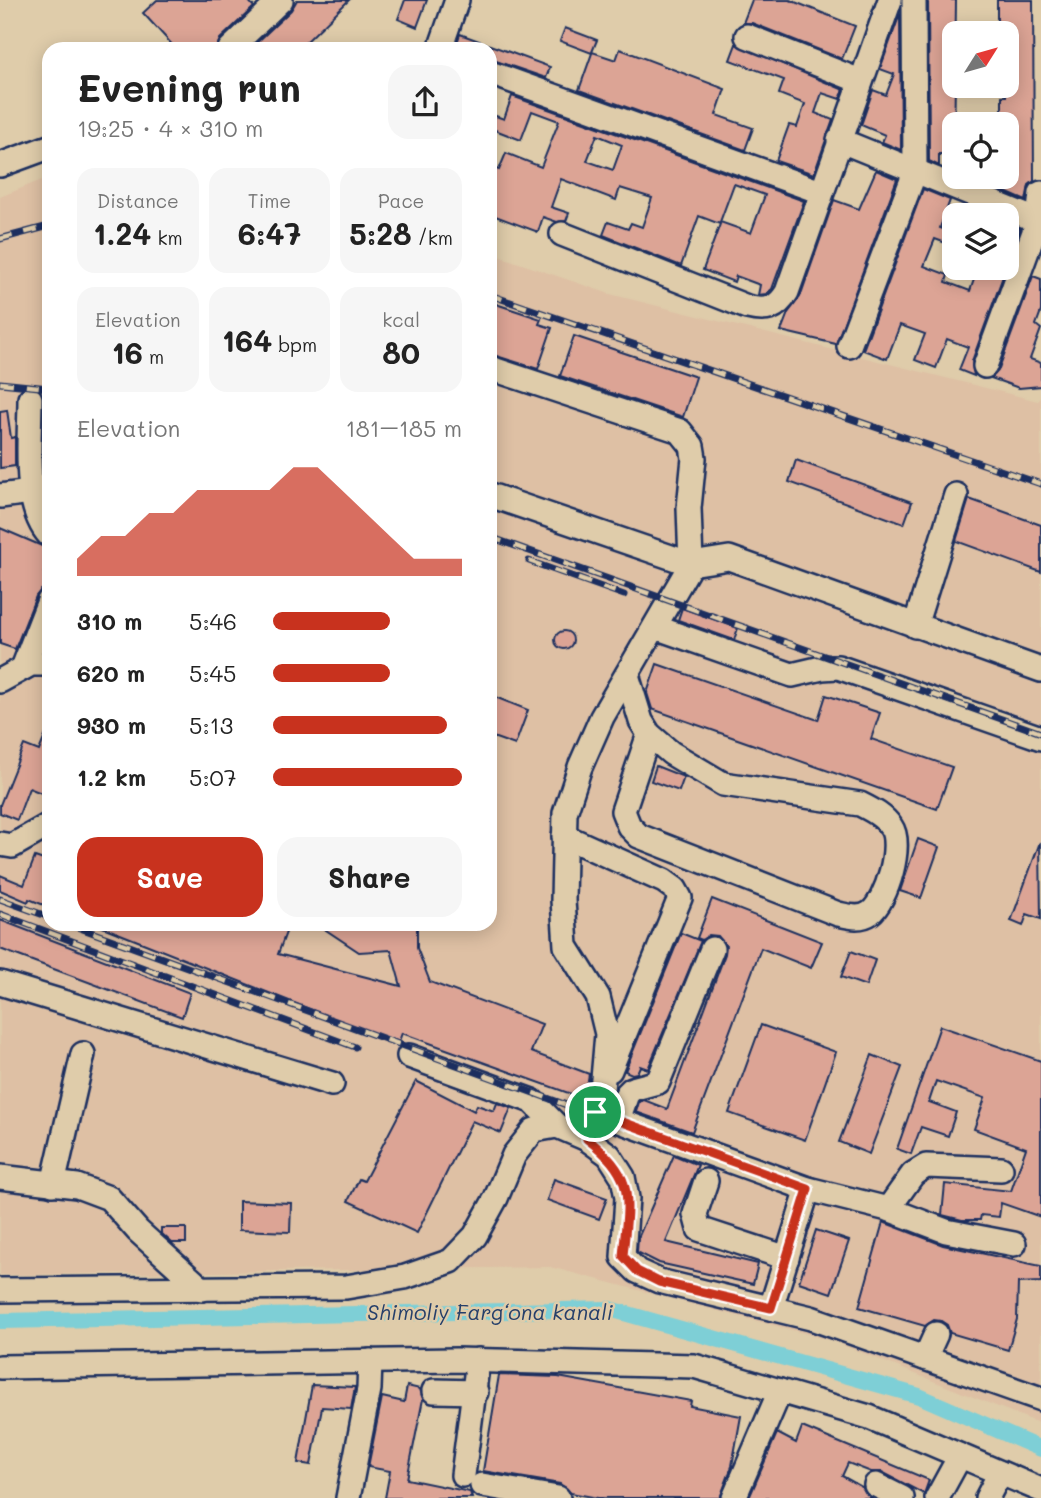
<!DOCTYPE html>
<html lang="en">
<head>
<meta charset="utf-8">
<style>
	:root { --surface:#fff; --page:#f6f6f6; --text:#222; --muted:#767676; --accent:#c8321e }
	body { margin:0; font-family:Mali,sans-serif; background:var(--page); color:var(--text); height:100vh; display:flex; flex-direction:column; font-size:26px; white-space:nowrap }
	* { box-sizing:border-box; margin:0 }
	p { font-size:23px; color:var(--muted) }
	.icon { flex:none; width:38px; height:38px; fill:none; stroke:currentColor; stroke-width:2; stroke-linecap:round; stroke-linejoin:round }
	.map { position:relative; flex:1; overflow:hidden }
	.sheet { position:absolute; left:42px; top:42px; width:455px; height:889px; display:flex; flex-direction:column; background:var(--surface); border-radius:21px; box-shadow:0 4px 18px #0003 }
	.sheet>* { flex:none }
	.needle { width:46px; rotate:53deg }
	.tools { position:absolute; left:942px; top:21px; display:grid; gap:14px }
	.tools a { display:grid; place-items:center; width:77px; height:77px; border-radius:14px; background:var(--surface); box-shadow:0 4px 18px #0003; font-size:35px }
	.pin { position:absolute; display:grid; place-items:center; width:60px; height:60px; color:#fff; margin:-30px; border:4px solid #fff; border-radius:50%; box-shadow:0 2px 7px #0007 }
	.round { display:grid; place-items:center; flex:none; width:74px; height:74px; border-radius:21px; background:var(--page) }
	.headline { display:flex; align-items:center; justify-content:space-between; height:119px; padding:0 35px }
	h1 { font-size:38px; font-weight:700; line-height:52px }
	.metrics { display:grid; grid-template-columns:repeat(3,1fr); gap:10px; height:119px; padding:7px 35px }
	.metrics div { display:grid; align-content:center; border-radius:18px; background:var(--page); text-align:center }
	.metrics b { font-size:30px; font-weight:700 }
	.metrics small { font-size:19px; font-weight:400 }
	.metrics p { font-size:19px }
	.chart { height:196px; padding:14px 35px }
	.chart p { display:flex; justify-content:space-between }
	.chart svg { width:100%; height:126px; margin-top:7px; fill:var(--accent); opacity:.7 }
	.action { display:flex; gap:14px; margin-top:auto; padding:14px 35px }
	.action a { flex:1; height:80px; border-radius:21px; background:var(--accent); color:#fff; font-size:28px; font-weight:700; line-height:80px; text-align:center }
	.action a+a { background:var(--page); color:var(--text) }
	ul { padding:0 35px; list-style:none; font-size:23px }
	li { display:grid; grid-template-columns:112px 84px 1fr; align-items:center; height:52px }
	li i { height:18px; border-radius:9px; background:var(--accent) }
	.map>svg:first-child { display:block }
	.built { fill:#dec0a4 }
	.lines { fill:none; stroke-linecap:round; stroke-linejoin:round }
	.canal { stroke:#7ecfd6; stroke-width:16 }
	.building { fill:#dca495; stroke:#1b2f5e; stroke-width:2; fill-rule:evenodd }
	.minor-casing { stroke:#1b2f5e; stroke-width:28 }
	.minor { stroke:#dfccaa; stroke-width:23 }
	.rail-casing { stroke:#1b2f5e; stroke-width:7 }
	.rail { stroke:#dfccaa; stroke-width:4.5; stroke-dasharray:13; stroke-linecap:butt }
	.route-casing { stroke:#fff; stroke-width:14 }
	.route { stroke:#c8321e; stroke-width:9 }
	.labels { text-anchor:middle; stroke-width:5; stroke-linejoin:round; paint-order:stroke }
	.water-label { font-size:21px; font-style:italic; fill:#253f6a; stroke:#dfccaa }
</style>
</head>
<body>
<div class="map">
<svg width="1041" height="1498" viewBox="0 0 1041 1498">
	<rect width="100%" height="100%" fill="#dfccaa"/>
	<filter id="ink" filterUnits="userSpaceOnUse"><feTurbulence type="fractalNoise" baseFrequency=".0143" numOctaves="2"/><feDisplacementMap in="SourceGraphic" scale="14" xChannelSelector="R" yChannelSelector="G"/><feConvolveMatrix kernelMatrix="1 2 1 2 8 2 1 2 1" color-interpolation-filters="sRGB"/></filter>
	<g filter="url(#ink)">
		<path class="built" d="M49,177v747h441v-671l120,41 428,107 3,-3v1026l-211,-84 -280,-73 -550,8v-1078z"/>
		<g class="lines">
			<path class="canal" d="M0,1321l610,-12 309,87 122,53"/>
		</g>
		<g class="building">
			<path d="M157,0h91l6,7 -34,32 -4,10h-40l-33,-36z"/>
			<path d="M297,0h52l-50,49h-49l41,-39z"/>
			<path d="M405,0h22l-10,27 -19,-8z"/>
			<path d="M752,0h38l65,26 -13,33 -90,-36h-9z"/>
			<path d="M928,0h28l-2,154h-15v12l-10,-5z"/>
			<path d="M997,0h36l1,181 -5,4 -3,16 -23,-10v-14h3v-53h-4v-28h4v-63h-9z"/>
			<path d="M900,14l1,136 -19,-8 3,-7 -24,-10 12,-35 13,5 8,-21 -14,-5z"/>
			<path d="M565,28l32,12 -5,12 24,8 4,-11 105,40 -9,26 37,13 -8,22 -166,-60 13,-37 -32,-12z"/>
			<path d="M460,34l90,33 -4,11 -56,-19v-10h-35z"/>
			<path d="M736,44l108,46 -4,9 -18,-6 -7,20 18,7 -19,54 -38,-13 13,-36 8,2 8,-23 -26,-10 5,-14 -54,-20z"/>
			<path d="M512,96l292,105 -32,88 -6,5 -8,1 2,-10 -24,-9 -2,6 -31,-12 17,-46 -21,-8 -18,50 -78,-31 5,-13 20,7 3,-6 11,4 10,-29 -32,-10 -4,12 -55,-21 -10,28 18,6 -3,8 -9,1 -14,-5 -5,15 -48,-18v-47l9,3 7,-17 35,14 18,-46 -27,-10 -11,29 -31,-12v-14l14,5zM597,135l25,10 -9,25 -26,-9zM734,184l31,11 -14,38 -31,-11z"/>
			<path d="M876,170l21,9 -61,165 -55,-13 7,-18 12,-16 34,-97 25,9z"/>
			<path d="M923,189l27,11 -10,28 14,5v13l-19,-7 -11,27 24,9 -2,7 24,9 8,-23h28l-34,93 2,15 -15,-6 9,-23 -21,-8 -11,29 -21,-8 10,-26 -25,-9 -13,34 -24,-9z"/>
			<path d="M1006,223l14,6 -14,38z"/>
			<path d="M1033,276l8,3v32l-5,14 5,4 -11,30 11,4v23l-22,2 -28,-10 7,-7z"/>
			<path d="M490,302l51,17 -2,5 13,4 -14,41 -48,-15z"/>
			<path d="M574,336l122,41 -13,40 -123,-41z"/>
			<path d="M7,410l4,28 4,-1v29l-15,2v-57z"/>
			<path d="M796,460l116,42 -8,22 -115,-42z"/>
			<path d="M969,499l72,26v47l-85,-31z"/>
			<path d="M0,528l49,21v11l-5,12 5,1v14l-8,3 -5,6 -21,53 -15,-5z"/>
			<path d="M682,608l56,20 -4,12 -56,-20z"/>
			<circle cx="564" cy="640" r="9"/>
			<path d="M657,664l161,56 8,-25 54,18 -9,26 81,28 -15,42 -285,-100 -5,-16z"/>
			<path d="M490,695l38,15 -13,35 -25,-9z"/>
			<path d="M49,727v69l-20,-8 -12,32 -17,-7v-8l24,-60 15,6z"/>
			<path d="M656,766l28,11 -5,14 -28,-10z"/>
			<path d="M918,839l21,8 -18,51 -21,-7z"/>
			<path d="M1040,842l1,77 -14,-5 -4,12 -12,-5z"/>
			<path d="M35,857l14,5v45l-20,-8 -1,3 -28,-12v-15l24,10z"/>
			<path d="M712,899l110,43 -11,26 -50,-20 -69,184 -56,-20 3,-10 5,-2 23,9 58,-155 1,-8 -8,-10 -9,-1 -7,5 -5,-2z"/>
			<path d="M0,920l190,73 -8,24 -182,-68z"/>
			<path d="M95,924h194l-11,30 123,32 -10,-36 -32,2 -42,-28h100v24l13,34 112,42 -11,28 58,22 -4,25 -183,-66 -4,11z"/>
			<path d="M681,933l20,8 -53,128 -8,-3 -3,7 -5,1 -7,-3z"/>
			<path d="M851,951l24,9 -9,26 -25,-9z"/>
			<path d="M761,1025l75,27 -31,88 -76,-27z"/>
			<path d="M940,1026l101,35v156l-40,-14 -2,14 -18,-2 -1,5h-18l-20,-5 3,-31 66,7 15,-43 -52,-19 11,-31 -49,-17 -7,21 27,10 -8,24 -27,-9 -10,27 -14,-5z"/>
			<path d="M872,1055l30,12 -33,87 -30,-12z"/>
			<path d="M416,1081l58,30 3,-6 17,6 3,-8 14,5 -10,25 -29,-12 -55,112 -69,-32 11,-22 5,2z"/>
			<path d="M674,1155l24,10 -32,77 92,22 -5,20 -94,-21 -22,-11 1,-14z"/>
			<path d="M554,1179l53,19 -8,21 -52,-19z"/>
			<path d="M239,1201l52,2 -1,29 -51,-2z"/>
			<path d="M883,1222l60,23 98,21v16l-23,1 -1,36 -9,31 -58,-17 -3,-8 -6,-4 -7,-1 -9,6 -66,-19z"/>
			<path d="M161,1228h25v15h-14l-11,-10z"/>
			<path d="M816,1230l33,11 -18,52 -32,-11z"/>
			<path d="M499,1375l59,2 133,24 -1,5 51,10 -9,50 -12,32h-122l-27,-5 -11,-9 -77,-13z"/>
			<path d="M312,1385l43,2 -4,22 -29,-2 -11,58 -13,-2z"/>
			<path d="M407,1386l13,3 3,10 -16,80 63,13 2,6h-87l5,-27 -22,-4 14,-70 22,5z"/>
			<path d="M802,1427l127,53 -5,14 -42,-22h-11l-23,-9 -6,13 20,11 9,11h-122l28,-65 19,10z"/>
		</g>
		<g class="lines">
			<defs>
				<g id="minor">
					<path d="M747,36l113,45"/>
					<path d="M230,49l51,-49"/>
					<path d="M440,49l17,-49"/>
					<path d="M490,73l331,119"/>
					<path d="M839,140l202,82"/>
					<path d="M0,165l49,-18"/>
					<path d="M562,234l185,73c19,5 30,2 40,-15l103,-292"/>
					<path d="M849,346l66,-174 -1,-172"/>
					<path d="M985,366l53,-145 3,-28"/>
					<path d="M490,368l190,63 12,15 2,12 -5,50 2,56 -201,-69"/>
					<path d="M30,399c0,39 -8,106 19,136"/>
					<path d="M0,496l31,-4"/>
					<path d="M915,626l41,-131"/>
					<path d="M655,627l137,48 30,-7 16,-1 203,71"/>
					<path d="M23,668l26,-67"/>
					<path d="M627,675l14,46 8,13 22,19 52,31 137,20c12,6 24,12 31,23 12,17 -4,74 -21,86 -10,7 -22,3 -32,1l-199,-78 -10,-10 -6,-15 26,-77"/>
					<path d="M0,681l31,-17h18"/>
					<path d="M564,836l100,45 11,8 5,9 -70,172"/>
					<path d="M0,844l12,2 37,-21"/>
					<path d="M0,983l332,101"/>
					<path d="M409,1056l123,45 25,25"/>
					<path d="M595,1112l213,77 80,20 58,22 68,13"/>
					<path d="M618,1120l9,-26 5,-5 26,-7 54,-133"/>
					<path d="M587,1139l15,-49 5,-56 -9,-37 -32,-51 -3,-46 2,-87 15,-46 22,-50 89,-153 38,-6 312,112"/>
					<path d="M0,1177l77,9 32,12 29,33 64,58"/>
					<path d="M706,1181l-11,33 4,15 88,29"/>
					<path d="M53,1184l30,-130"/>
					<path d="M888,1209l25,-35 13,-8 75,3"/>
					<path d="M0,1290l346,-3 59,-10 46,-16 24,-25 21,-38 18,-43 20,-25 23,-4 30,13 22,16 14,22 4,21 -4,59 14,14 22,10 152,37 230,81"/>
					<path d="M771,1308l37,-119"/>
					<path d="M925,1358l11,-24"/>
					<path d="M0,1367l456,-7 238,6 175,51 172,73"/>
					<path d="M434,1391l42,1"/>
					<path d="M463,1475l15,-115"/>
					<path d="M482,1485l76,13"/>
					<path d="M876,1485l26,13"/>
					<path d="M348,1498l21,-109 1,-28"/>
					<path d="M734,1498l46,-107"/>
					<path d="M937,1498l23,-42"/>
					<path d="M987,1498l13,-25"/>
				</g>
			</defs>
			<use href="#minor" class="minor-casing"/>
			<use href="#minor" class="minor"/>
			<defs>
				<g id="rail">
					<path d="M0,239l49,-13"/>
					<path d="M490,295l551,189"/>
					<path d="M0,383l49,5"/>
					<path d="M490,537l551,196"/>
					<path d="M529,561l95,34"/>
					<path d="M0,899l49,18"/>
					<path d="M0,914l355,133"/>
					<path d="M69,924l503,183"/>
				</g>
			</defs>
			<use href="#rail" class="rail-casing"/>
			<use href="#rail" class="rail"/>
		</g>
	</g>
	<g class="lines" filter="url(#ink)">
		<defs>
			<path id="route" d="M595,1112l213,77 -37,119 -112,-26 -22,-11 -14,-15c5,-57 14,-79 -36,-117z"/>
		</defs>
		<use href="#route" class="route-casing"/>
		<use href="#route" class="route"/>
	</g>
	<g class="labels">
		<g class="water-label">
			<text x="490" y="1320">Shimoliy Fargʻona kanali</text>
		</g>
	</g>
</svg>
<div class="tools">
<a><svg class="needle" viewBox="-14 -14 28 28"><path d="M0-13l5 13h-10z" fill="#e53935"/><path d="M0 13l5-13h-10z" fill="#767676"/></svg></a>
<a><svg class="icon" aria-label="locate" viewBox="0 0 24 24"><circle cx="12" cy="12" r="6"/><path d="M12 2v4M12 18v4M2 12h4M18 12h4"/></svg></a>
<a><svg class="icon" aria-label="layers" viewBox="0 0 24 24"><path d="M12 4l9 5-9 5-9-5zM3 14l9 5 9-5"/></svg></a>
</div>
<div class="pin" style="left:595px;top:1112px;background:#1e9e55"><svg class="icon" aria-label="arrive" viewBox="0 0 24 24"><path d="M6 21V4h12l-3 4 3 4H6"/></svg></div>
<section class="sheet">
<div class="headline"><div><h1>Evening run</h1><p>19:25 · 4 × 310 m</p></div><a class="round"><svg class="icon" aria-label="share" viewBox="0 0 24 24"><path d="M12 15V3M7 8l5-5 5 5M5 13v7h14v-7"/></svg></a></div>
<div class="metrics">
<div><p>Distance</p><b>1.24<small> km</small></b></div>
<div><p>Time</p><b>6:47</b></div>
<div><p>Pace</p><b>5:28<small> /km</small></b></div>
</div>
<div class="metrics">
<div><p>Elevation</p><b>16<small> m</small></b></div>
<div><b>164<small> bpm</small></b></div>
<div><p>kcal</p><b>80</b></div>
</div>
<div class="chart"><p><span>Elevation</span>181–185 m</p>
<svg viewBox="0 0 160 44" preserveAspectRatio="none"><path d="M0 44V38L10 30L20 30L30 22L40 22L50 14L60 14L70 14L80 14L90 6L100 6L110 14L120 22L130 30L140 38L150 38L160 38V44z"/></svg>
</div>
<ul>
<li><b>310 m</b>5:46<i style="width:62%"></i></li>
<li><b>620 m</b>5:45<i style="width:62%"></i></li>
<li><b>930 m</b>5:13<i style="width:92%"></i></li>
<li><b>1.2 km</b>5:07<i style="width:100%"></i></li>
</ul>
<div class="action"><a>Save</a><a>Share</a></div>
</section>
</div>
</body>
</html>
